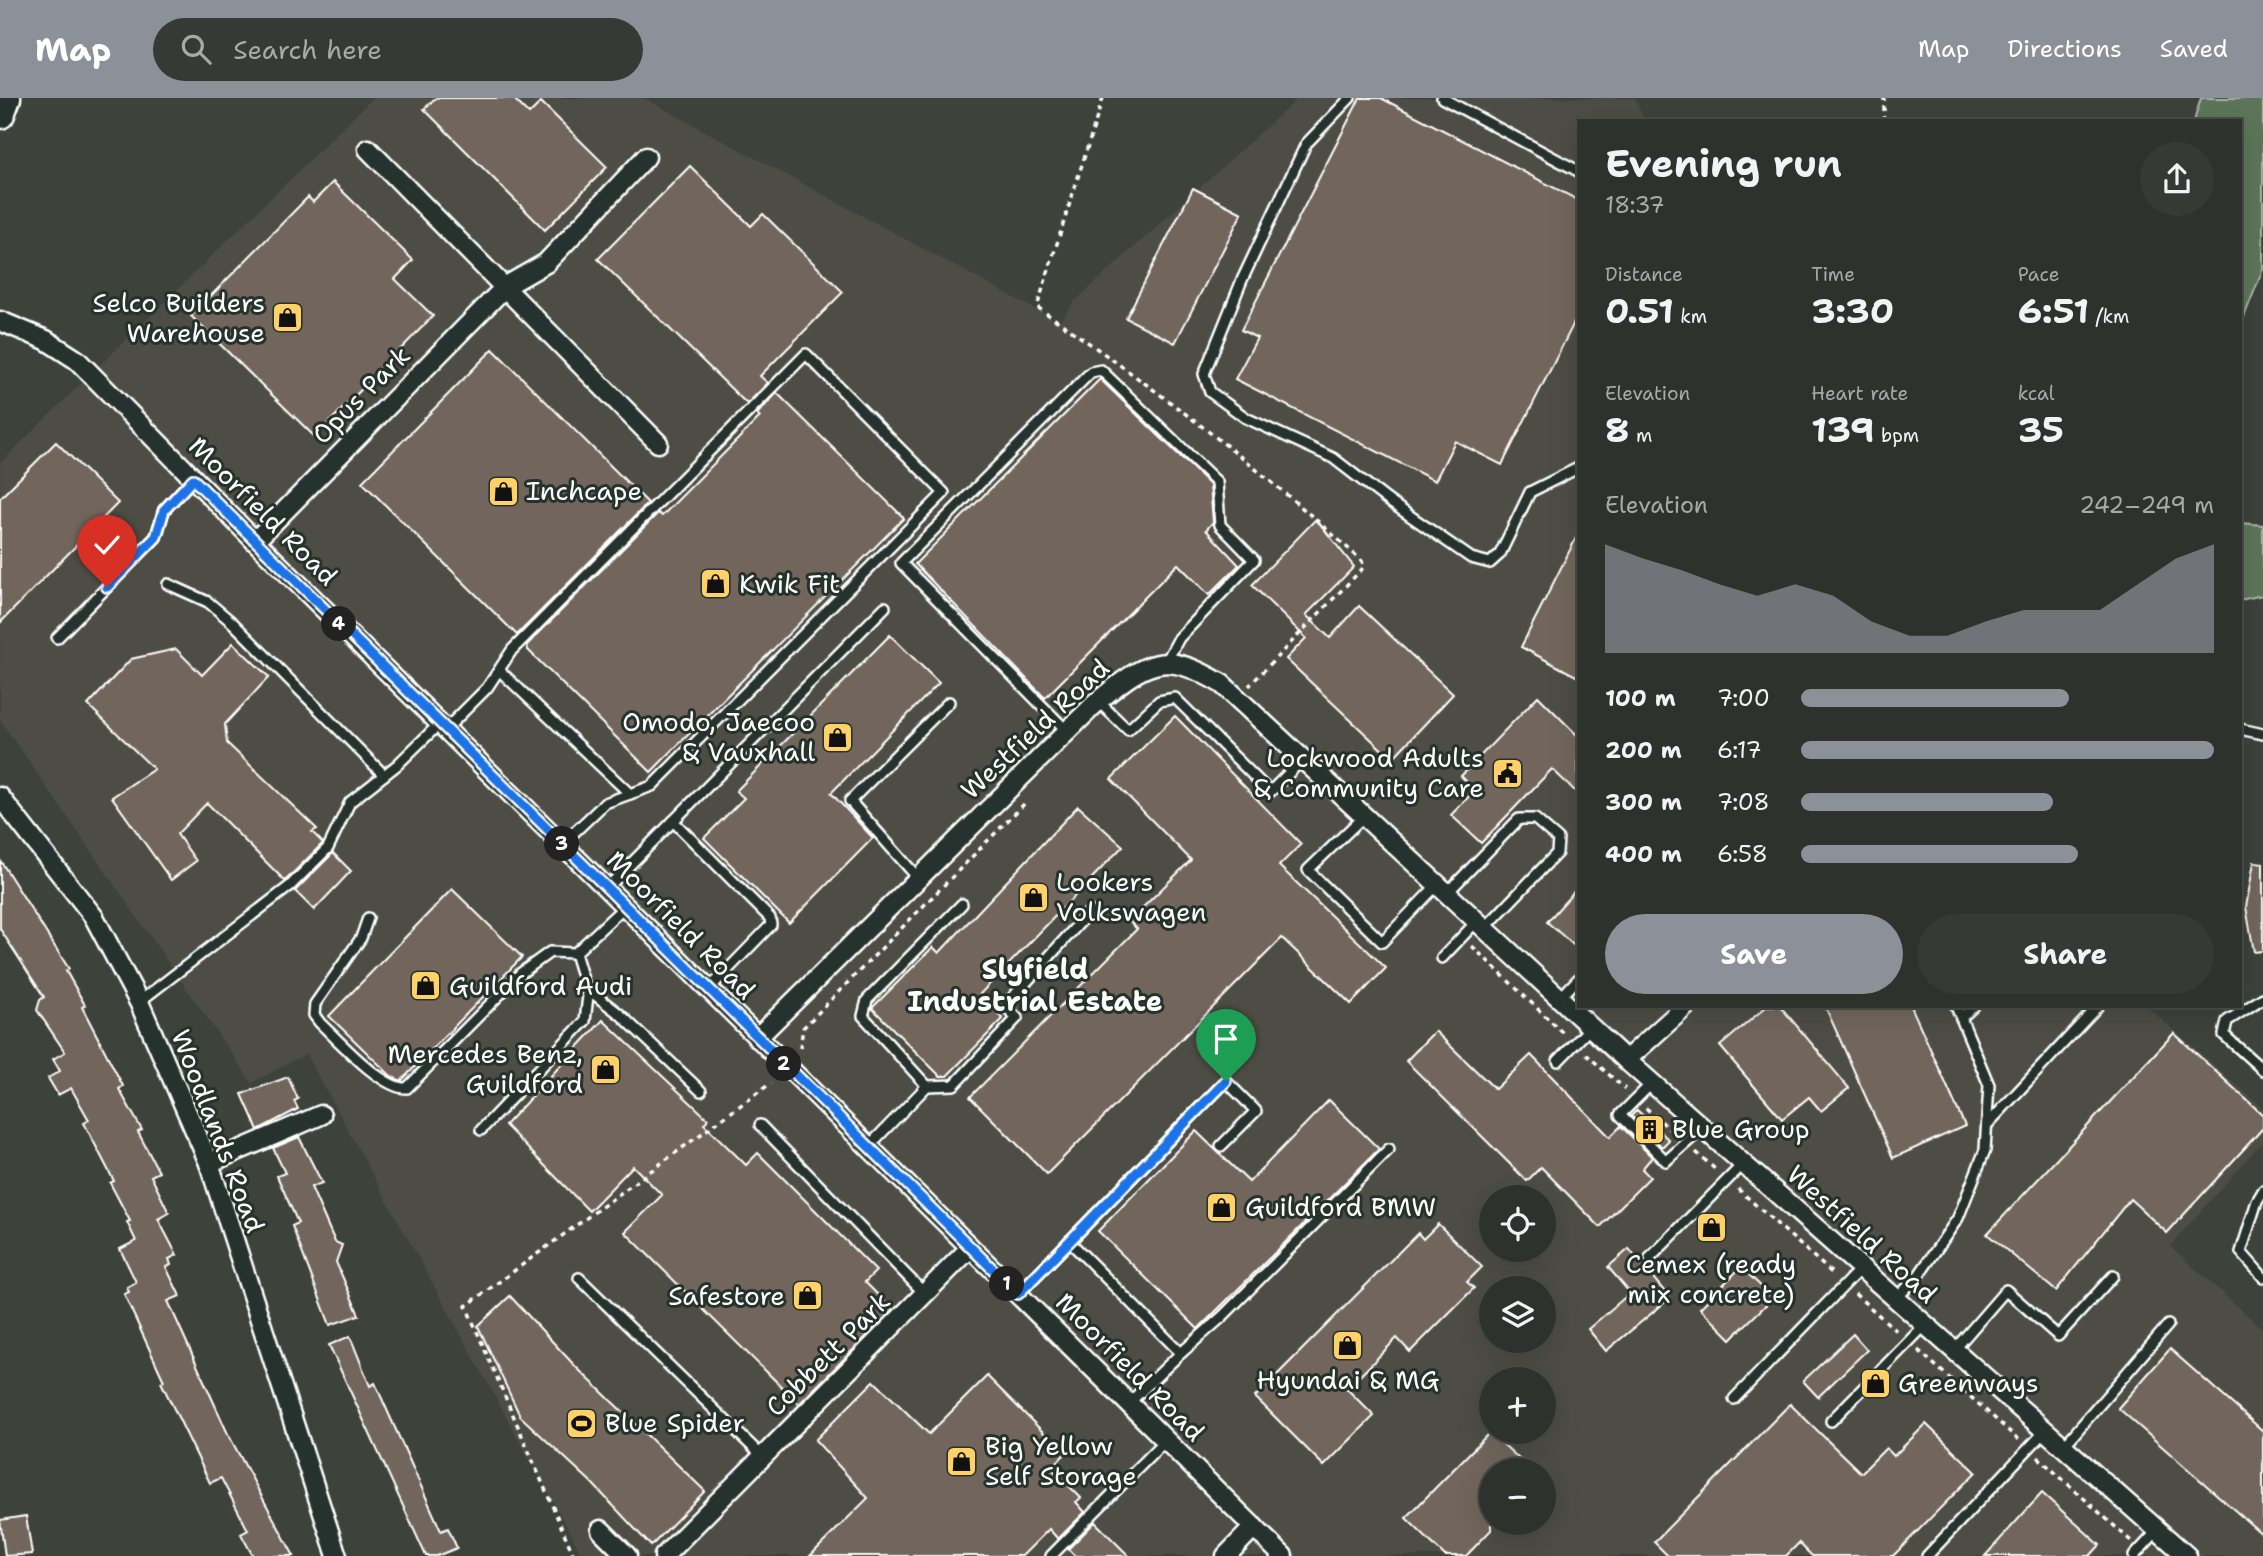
<!DOCTYPE html>
<html lang="en">
<head>
<meta charset="utf-8">
<style>
	:root { --surface:#2e322c; --page:#363a34; --text:#f1f3f6; --muted:#a7aaa9; --line:#494d48; --accent:#8c9099 }
	body { margin:0; font-family:"Shantell Sans",sans-serif; background:var(--page); color:var(--text); height:100vh; display:flex; flex-direction:column; font-size:26px; white-space:nowrap }
	* { box-sizing:border-box; margin:0 }
	p { font-size:23px; color:var(--muted) }
	.icon { flex:none; width:38px; height:38px; fill:none; stroke:currentColor; stroke-width:2; stroke-linecap:round; stroke-linejoin:round }
	.map { position:relative; flex:1; overflow:hidden }
	.details { position:absolute; left:1577px; top:21px; width:665px; height:889px; display:flex; flex-direction:column; background:var(--surface); border-radius:0px; box-shadow:0 7px 28px #0002,0 0 0 2px var(--line) }
	.details>* { flex:none }
	.tools { position:absolute; left:1479px; top:1087px; display:grid; gap:14px }
	.tools a { display:grid; place-items:center; width:77px; height:77px; border-radius:50%; background:var(--surface); box-shadow:0 7px 28px #0002,0 0 0 2px var(--line); font-size:35px }
	.pin { position:absolute; display:grid; place-items:center; width:60px; height:60px; color:#fff; margin:-72px -30px; border-radius:50% 50% 50% 0; rotate:-45deg; box-shadow:0 0 7px #0007 }
	.pin .icon { rotate:45deg }
	.km { position:absolute; width:35px; height:35px; margin:-18px; border-radius:50%; background:#222; color:#fff; font-size:19px; line-height:35px; text-align:center }
	.round { display:grid; place-items:center; flex:none; width:74px; height:74px; border-radius:37px; background:var(--page) }
	.head { display:flex; align-items:center; justify-content:space-between; height:119px; padding:0 28px }
	h1 { font-size:38px; font-weight:700; line-height:52px }
	.figures { display:grid; grid-template-columns:repeat(3,1fr); gap:10px; height:119px; padding:7px 28px }
	.figures div { display:grid; align-content:center }
	.figures b { font-size:35px; font-weight:700 }
	.figures small { font-size:19px; font-weight:400 }
	.figures p { font-size:19px }
	.chart { height:196px; padding:14px 28px }
	.chart p { display:flex; justify-content:space-between }
	.chart svg { width:100%; height:126px; margin-top:7px; fill:var(--accent); opacity:.7 }
	.action { display:flex; gap:14px; margin-top:auto; padding:14px 28px }
	.action a { flex:1; height:80px; border-radius:42px; background:var(--accent); color:#fff; font-size:28px; font-weight:700; line-height:80px; text-align:center }
	.action a+a { background:var(--page); color:var(--text) }
	ul { padding:0 28px; list-style:none; font-size:23px }
	li { display:grid; grid-template-columns:112px 84px 1fr; align-items:center; height:52px }
	li i { height:18px; border-radius:9px; background:var(--accent) }
	header { display:flex; align-items:center; gap:42px; box-sizing:border-box; height:98px; padding:0 35px; background:var(--accent); color:#fff }
	header strong { font-size:33px }
	nav { display:flex; gap:38px; margin-inline-start:auto; font-size:24px }
	.search { width:490px; height:63px; background:var(--page); display:flex; align-items:center; gap:18px; box-sizing:border-box; padding:0 24px; border-radius:38px; color:var(--muted); font-size:26px }
	.map>svg:first-child { display:block }
	.built { fill:#4d4d45; fill-rule:evenodd }
	.green { fill:#5c7459; stroke:#aebaac; stroke-width:2 }
	.building { fill:#72665c; stroke:#fff; stroke-width:2 }
	.lines { fill:none; stroke-linecap:round; stroke-linejoin:round }
	.lane-casing { stroke:#fff; stroke-width:14 }
	.street-casing { stroke:#fff; stroke-width:23 }
	.primary-casing { stroke:#fff; stroke-width:33 }
	.path { stroke:#fff; stroke-width:3.5; stroke-dasharray:5 5; stroke-linecap:butt }
	.lane { stroke:#26332d; stroke-width:9 }
	.street { stroke:#26332d; stroke-width:18 }
	.primary { stroke:#26332d; stroke-width:28 }
	.route-casing { stroke:#fff; stroke-width:14 }
	.route { stroke:#1a73e8; stroke-width:9 }
	.labels { text-anchor:middle; stroke-width:6; stroke-linejoin:round; paint-order:stroke }
	.poi-label { font-size:26px; fill:#fff; stroke:#26332d; text-anchor:start }
	.street-label { font-size:26px; fill:#fff; stroke:#26332d }
	.neighbourhood-label { font-size:28px; font-weight:bold; fill:#fff; stroke:#26332d }
</style>
</head>
<body>
<header>
<strong>Map</strong>
<div class="search"><svg class="icon" aria-label="search" viewBox="0 0 24 24"><circle cx="10" cy="10" r="6"/><path d="M15 15l6 6"/></svg>Search here</div>
<nav><a>Map</a><a>Directions</a><a>Saved</a></nav>
</header>
<div class="map">
<svg width="2263" height="1458" viewBox="0 0 2263 1458">
	<rect width="100%" height="100%" fill="#3d423b"/>
	<filter id="ink" filterUnits="userSpaceOnUse"><feTurbulence type="fractalNoise" baseFrequency=".0143" numOctaves="2"/><feDisplacementMap in="SourceGraphic" scale="14" xChannelSelector="R" yChannelSelector="G"/><feConvolveMatrix kernelMatrix="1 2 1 2 8 2 1 2 1" color-interpolation-filters="sRGB"/></filter>
	<g filter="url(#ink)">
		<path class="built" d="M373,0h271l415,224 15,-20 224,-204h337l9,23h-66v885h568l117,102v33l-93,105 93,83v227h-1680l-277,-502 -54,29 -252,-363v-257zM1491,1099h53v53h-53zM1491,1190h53v52h-53zM1491,1281h53v53h-53zM1491,1372h53v52h-53z"/>
		<g class="green">
			<path d="M2201,0h62v171l-23,58v-206h-46z"/>
			<path d="M2240,425l23,2v70l-23,5z"/>
		</g>
		<g class="building">
			<path d="M436,0h77l16,16 12,-12 66,65 -62,63 -121,-121z"/>
			<path d="M1360,0h21l197,102v115l-76,150 -47,-24 -20,40 -200,-102 22,-41 -16,-8z"/>
			<path d="M690,68l61,60 12,-12 80,78 -83,84 8,7 -21,21 -149,-145z"/>
			<path d="M333,84l80,78 -18,19 38,37 -118,121 -124,-121 117,-119 5,5z"/>
			<path d="M1193,90l49,25 -67,130 -49,-25z"/>
			<path d="M493,251l155,154 -131,132 -155,-153z"/>
			<path d="M1100,281l110,106 3,37 -7,8 33,35 -30,30 -31,-31 -133,134 -130,-134z"/>
			<path d="M777,295l127,125 -253,254 -123,-122 -1,-5 131,-132 4,3 98,-99 -3,-3z"/>
			<path d="M56,344l62,61 -118,120v-125z"/>
			<path d="M1316,421l38,48 -48,48 24,23 29,-32 94,88 -61,65 -106,-100 20,-21 -54,-53z"/>
			<path d="M1578,436v143l-57,-30z"/>
			<path d="M890,537l49,48 -108,110 42,45 -84,85 -85,-85 40,-40 -8,-7z"/>
			<path d="M233,545l36,34 -44,47 2,19 90,86 -5,3 11,11 -38,38 -78,-78 -30,31 19,27 -25,19 -59,-83 42,-28 -66,-64 43,-46 45,-10 26,26z"/>
			<path d="M1538,598l40,40v58l-26,-25 -71,74 -30,-28 24,-25 -14,-14z"/>
			<path d="M1175,618l126,128 -22,22 107,102 -35,36 -69,-66 -235,236 -77,-77 167,-168 -8,-8 62,-61 -80,-81z"/>
			<path d="M1078,708l45,40 -143,148 23,25 -56,57h-7l-68,-68 61,-61 6,6z"/>
			<path d="M333,755l18,18 -37,39 -19,-19z"/>
			<path d="M0,762l69,109 -3,2 19,34 -3,2 41,79 -4,3 23,41 -4,2 21,40 -8,4 18,37 -11,6 19,36 -8,4 2,6 -5,2 14,29 -12,5 60,133 66,122h-41l-12,-22 7,-4 -27,-52 -11,5 -49,-101 3,-1 -40,-87 5,-2 -2,-5 9,-5 -16,-33 16,-8 -9,-19 3,-1 -20,-38 4,-2 -30,-58 5,-3 -18,-32 -13,7 -10,-17 12,-7 -7,-12 12,-7 -28,-42 3,-10 4,-3 -44,-68z"/>
			<path d="M2254,764l9,1v88l-9,1 -8,-45z"/>
			<path d="M1578,789v62l-31,-27z"/>
			<path d="M452,791l70,68 -120,123h-3l-8,-4 -62,-60z"/>
			<path d="M1767,908h13l69,82 -28,23 -12,-14 -27,22 -62,-73z"/>
			<path d="M1825,908h86l54,120 -72,32z"/>
			<path d="M603,922l105,99 -4,5 42,41 12,-12 118,118 -11,11 28,28 -94,94 -174,-172 37,-37 -29,-29 -44,45 -84,-86z"/>
			<path d="M1435,933l60,58 36,-34 79,82 11,-11 31,31 -10,12 8,8 -50,50 -59,-60 -14,14 -121,-120z"/>
			<path d="M2174,935l89,82v13l-96,105 -37,-34 -74,92 -69,-57z"/>
			<path d="M288,979l10,22 -4,2 4,8 -40,21 -16,-36z"/>
			<path d="M1329,1002l50,49 -181,180 -100,-98 98,-100 53,51z"/>
			<path d="M1637,1012l32,30 -7,7 -31,-31z"/>
			<path d="M299,1039l23,46 -11,4 24,55 7,3 -6,17 23,53 -29,10 -38,-99 6,-3 -21,-47 8,-3 -12,-25z"/>
			<path d="M1438,1126l44,43 -15,15 7,6 -64,64 -13,-14 -50,51 27,27 -50,50 -69,-69 163,-164 5,6z"/>
			<path d="M1629,1151l41,49 -64,53 -18,-22 42,-36 -22,-26z"/>
			<path d="M1741,1169l32,31 -42,41 -31,-31z"/>
			<path d="M510,1198l66,71 129,124 -54,55 -60,-64 -71,-66 -42,-90z"/>
			<path d="M1853,1236l14,16 -49,47 -15,-16z"/>
			<path d="M350,1238l20,50 5,-3 66,148 7,-3 9,20 -20,8h-11l-97,-211z"/>
			<path d="M2170,1251l93,82v104l-145,-127z"/>
			<path d="M987,1278l78,78 -14,14 30,30 -5,4 9,10 -27,27 -9,-10 -27,27h-212l58,-58 -53,-58 59,-59 55,53z"/>
			<path d="M1790,1306l71,69 25,-25 8,8 32,-32 50,48 -83,84h-81l-13,-13 -13,13h-118l-14,-14z"/>
			<path d="M1490,1334l41,38h-40v60l-25,26h-21l-39,-38z"/>
			<path d="M2042,1395l58,52 -10,11h-105z"/>
			<path d="M26,1418l6,38 -27,2 -5,-36z"/>
			<path d="M1095,1424l34,34h-54l-7,-7z"/>
		</g>
		<g class="lines">
			<defs>
				<g id="lane">
					<path d="M1350,0l-44,46 -64,136 -38,94 6,18 36,26 87,40 57,44 81,56 19,5 10,-9 30,-62 48,-24"/>
					<path d="M1442,0l136,73"/>
					<path d="M168,486l40,18 25,21 151,152"/>
					<path d="M57,540l99,-101 8,-27 29,-31"/>
					<path d="M499,572l131,124"/>
					<path d="M1098,603l30,29 31,-29 16,-3 95,94 33,-33"/>
					<path d="M446,631l41,-41 25,-38 294,-296 138,139 -292,293 -47,17 -43,41"/>
					<path d="M2240,631l23,5"/>
					<path d="M1066,632l-165,-167 190,-191 10,-2 116,112 3,43 34,35 -75,78 -13,24"/>
					<path d="M1364,718l-56,54 74,72 56,-58"/>
					<path d="M673,723l97,97 1,7 -62,64"/>
					<path d="M918,780l-68,-77 99,-99"/>
					<path d="M607,790l278,-281"/>
					<path d="M1447,795l72,-74h16l23,20 -1,14 -72,75"/>
					<path d="M368,820l-7,20 -46,66 -1,11 6,8c18,17 63,67 87,65l114,-115 29,-21 25,1"/>
					<path d="M1442,860l35,-37"/>
					<path d="M586,890l35,27 80,76"/>
					<path d="M1560,900l18,-19"/>
					<path d="M2263,900l-36,23 -3,14 39,35"/>
					<path d="M139,904l151,-116 38,-38 22,-46 47,-37 42,-41"/>
					<path d="M1961,920l13,-12"/>
					<path d="M1558,963l33,-34"/>
					<path d="M1652,985l-32,32 46,46 37,-33"/>
					<path d="M927,988l-64,-70 4,-16 95,-96"/>
					<path d="M760,1027l164,168"/>
					<path d="M1987,1027l110,-118"/>
					<path d="M481,1032l104,-109 3,-25 -13,-43 50,-47"/>
					<path d="M868,1049l59,-61 27,-1 63,-67 -12,-12 85,-95"/>
					<path d="M2263,1093l-6,10 -16,51 22,25"/>
					<path d="M1069,1143l112,112 -52,50"/>
					<path d="M1650,1160l93,-94"/>
					<path d="M579,1180l184,179"/>
					<path d="M1018,1196l208,-213 30,30 -35,35"/>
					<path d="M1896,1201l23,-24 39,-57 27,-68 4,-65 -33,-79"/>
					<path d="M1954,1252l52,-60 52,46 55,-60"/>
					<path d="M1181,1255l42,-37 166,-167"/>
					<path d="M1734,1301l127,-131"/>
					<path d="M1831,1323l94,-96"/>
					<path d="M2063,1349l105,-122"/>
					<path d="M1051,1458l115,-116"/>
					<path d="M1927,1458l118,-125"/>
					<path d="M2134,1458l24,-26"/>
				</g>
				<g id="street">
					<path d="M368,51l290,294"/>
					<path d="M0,223l46,19 31,20 178,181 1028,1015"/>
					<path d="M255,443l251,-255 40,-23 100,-106"/>
					<path d="M0,699l94,120 45,85 70,161 128,393"/>
					<path d="M757,940l341,-337c49,-40 66,-52 124,-17l404,376 561,496"/>
					<path d="M1626,962l60,-54"/>
					<path d="M209,1065l112,-48"/>
					<path d="M601,1432l26,26"/>
					<path d="M664,1458l306,-308"/>
					<path d="M1226,1458l28,-29"/>
				</g>
				<path id="primary" d="M0,16l6,-16"/>
			</defs>
			<use href="#lane" class="lane-casing"/>
			<use href="#street" class="street-casing"/>
			<use href="#primary" class="primary-casing"/>
			<g class="path">
				<path d="M1103,0l-66,209c113,77 224,161 325,254l2,6 -115,119"/>
				<path d="M1884,23v-23"/>
				<path d="M1472,848l93,89"/>
				<path d="M800,950l3,-20 223,-226"/>
				<path d="M1586,956l39,35"/>
				<path d="M1646,1010l28,25"/>
				<path d="M1696,1054l20,18"/>
				<path d="M1738,1091l96,86"/>
				<path d="M1855,1196l44,39"/>
				<path d="M1918,1252l101,90"/>
				<path d="M2038,1359l93,84"/>
				<path d="M574,1458l-108,-250 305,-223"/>
			</g>
			<use href="#lane" class="lane"/>
			<use href="#street" class="street"/>
			<use href="#primary" class="primary"/>
		</g>
	</g>
	<g class="lines" filter="url(#ink)">
		<defs>
			<path id="route" d="M107,489l49,-50 8,-27 29,-31 825,815 208,-213"/>
		</defs>
		<use href="#route" class="route-casing"/>
		<use href="#route" class="route"/>
	</g>
	<defs>
		<symbol id="shop-square" viewBox="-11 -11 22 22"><rect x="-9" y="-9" width="18" height="18" rx="4" fill="#ffd166" stroke="#26332d"/><path d="M-5-2.5h2.3a2.7 3.5 0 0 1 5.4 0H5L5.5 6h-11ZM-1.5-2.5h3a1.5 2.3 0 0 0-3 0Z" fill="#111"/></symbol>
		<symbol id="civic-square" viewBox="-11 -11 22 22"><rect x="-9" y="-9" width="18" height="18" rx="4" fill="#ffd166" stroke="#26332d"/><path d="M-.6-6.5H3V-4.5H.6V-3L4-1V1h2V6H-6V1h2V-1L-.6-3ZM-1.2 2.5V6h2.4V2.5Z" fill="#111"/></symbol>
		<symbol id="building-square" viewBox="-11 -11 22 22"><rect x="-9" y="-9" width="18" height="18" rx="4" fill="#ffd166" stroke="#26332d"/><path d="M-4-6H4V6H1V3H-1V6H-4ZM-2.5-4.3h1.7v1.8h-1.7ZM.8-4.3h1.7v1.8H.8ZM-2.5-1h1.7V.8h-1.7ZM.8-1h1.7V.8H.8Z" fill="#111"/></symbol>
		<symbol id="stadium-square" viewBox="-11 -11 22 22"><rect x="-9" y="-9" width="18" height="18" rx="4" fill="#ffd166" stroke="#26332d"/><path d="M0-5a6.5 5 0 1 0 0 10a6.5 5 0 1 0 0-10ZM-3.5-1.8h7v3.6h-7Z" fill="#111"/></symbol>
	</defs>
	<g fill-rule="evenodd">
		<use href="#shop-square" x="270" y="202" width="35" height="35"/>
		<use href="#shop-square" x="486" y="376" width="35" height="35"/>
		<use href="#shop-square" x="698" y="468" width="35" height="35"/>
		<use href="#shop-square" x="820" y="622" width="35" height="35"/>
		<use href="#civic-square" x="1490" y="658" width="35" height="35"/>
		<use href="#shop-square" x="1016" y="782" width="35" height="35"/>
		<use href="#shop-square" x="408" y="870" width="35" height="35"/>
		<use href="#shop-square" x="588" y="954" width="35" height="35"/>
		<use href="#building-square" x="1632" y="1014" width="35" height="35"/>
		<use href="#shop-square" x="1204" y="1092" width="35" height="35"/>
		<use href="#shop-square" x="1694" y="1112" width="35" height="35"/>
		<use href="#shop-square" x="790" y="1180" width="35" height="35"/>
		<use href="#shop-square" x="1330" y="1230" width="35" height="35"/>
		<use href="#shop-square" x="1858" y="1268" width="35" height="35"/>
		<use href="#stadium-square" x="564" y="1308" width="35" height="35"/>
		<use href="#shop-square" x="944" y="1346" width="35" height="35"/>
	</g>
	<g class="labels">
		<g class="poi-label">
			<text x="265" y="214" text-anchor="end">Selco Builders<tspan x="265" dy="30">Warehouse</tspan></text>
			<text x="526" y="402">Inchcape</text>
			<text x="739" y="495">Kwik Fit</text>
			<text x="815" y="633" text-anchor="end">Omodo, Jaecoo<tspan x="815" dy="30">&amp; Vauxhall</tspan></text>
			<text x="1484" y="669" text-anchor="end">Lockwood Adults<tspan x="1484" dy="30">&amp; Community Care</tspan></text>
			<text x="1056" y="793">Lookers<tspan x="1056" dy="30">Volkswagen</tspan></text>
			<text x="449" y="897">Guildford Audi</text>
			<text x="583" y="965" text-anchor="end">Mercedes Benz,<tspan x="583" dy="30">Guildford</tspan></text>
			<text x="1672" y="1040">Blue Group</text>
			<text x="1245" y="1118">Guildford BMW</text>
			<text x="1711" y="1175" text-anchor="middle">Cemex (ready<tspan x="1711" dy="30">mix concrete)</tspan></text>
			<text x="785" y="1207" text-anchor="end">Safestore</text>
			<text x="1348" y="1291" text-anchor="middle">Hyundai &amp; MG</text>
			<text x="1898" y="1294">Greenways</text>
			<text x="605" y="1334">Blue Spider</text>
			<text x="985" y="1357">Big Yellow<tspan x="985" dy="30">Self Storage</tspan></text>
		</g>
		<g class="street-label">
			<text transform="translate(361 297) rotate(-45)" y="9">Opus Park</text>
			<text transform="translate(263 413) rotate(45)" y="9">Moorfield Road</text>
			<text transform="translate(1035 631) rotate(-43)" y="9">Westfield Road</text>
			<text transform="translate(681 827) rotate(45)" y="9">Moorfield Road</text>
			<text transform="translate(218 1033) rotate(69)" y="9">Woodlands Road</text>
			<text transform="translate(1862 1136) rotate(42)" y="9">Westfield Road</text>
			<text transform="translate(828 1256) rotate(-45)" y="9">Cobbett Park</text>
			<text transform="translate(1130 1269) rotate(45)" y="9">Moorfield Road</text>
		</g>
		<g class="neighbourhood-label">
			<text x="1035" y="881">Slyfield<tspan x="1035" dy="32">Industrial Estate</tspan></text>
		</g>
	</g>
</svg>
<div class="tools">
<a><svg class="icon" aria-label="locate" viewBox="0 0 24 24"><circle cx="12" cy="12" r="6"/><path d="M12 2v4M12 18v4M2 12h4M18 12h4"/></svg></a>
<a><svg class="icon" aria-label="layers" viewBox="0 0 24 24"><path d="M12 4l9 5-9 5-9-5zM3 14l9 5 9-5"/></svg></a>
<a>+</a>
<a>−</a>
</div>
<div class="pin" style="left:1226px;top:983px;background:#1e9e55"><svg class="icon" aria-label="arrive" viewBox="0 0 24 24"><path d="M6 21V4h12l-3 4 3 4H6"/></svg></div>
<div class="pin" style="left:107px;top:489px;background:#d93025"><svg class="icon" aria-label="check" viewBox="0 0 24 24"><path d="M5 12l5 5 9-10"/></svg></div>
<b class="km" style="left:1007px;top:1186px">1</b>
<b class="km" style="left:784px;top:966px">2</b>
<b class="km" style="left:562px;top:746px">3</b>
<b class="km" style="left:339px;top:526px">4</b>
<section class="details">
<div class="head"><div><h1>Evening run</h1><p>18:37</p></div><a class="round"><svg class="icon" aria-label="share" viewBox="0 0 24 24"><path d="M12 15V3M7 8l5-5 5 5M5 13v7h14v-7"/></svg></a></div>
<div class="figures">
<div><p>Distance</p><b>0.51<small> km</small></b></div>
<div><p>Time</p><b>3:30</b></div>
<div><p>Pace</p><b>6:51<small> /km</small></b></div>
</div>
<div class="figures">
<div><p>Elevation</p><b>8<small> m</small></b></div>
<div><p>Heart rate</p><b>139<small> bpm</small></b></div>
<div><p>kcal</p><b>35</b></div>
</div>
<div class="chart"><p><span>Elevation</span>242–249 m</p>
<svg viewBox="0 0 160 44" preserveAspectRatio="none"><path d="M0 44V6L10 11L20 15L30 20L40 24L50 20L60 24L70 33L80 38L90 38L100 33L110 29L120 29L130 29L140 20L150 11L160 6V44z"/></svg>
</div>
<ul>
<li><b>100 m</b>7:00<i style="width:65%"></i></li>
<li><b>200 m</b>6:17<i style="width:100%"></i></li>
<li><b>300 m</b>7:08<i style="width:61%"></i></li>
<li><b>400 m</b>6:58<i style="width:67%"></i></li>
</ul>
<div class="action"><a>Save</a><a>Share</a></div>
</section>
</div>
</body>
</html>
